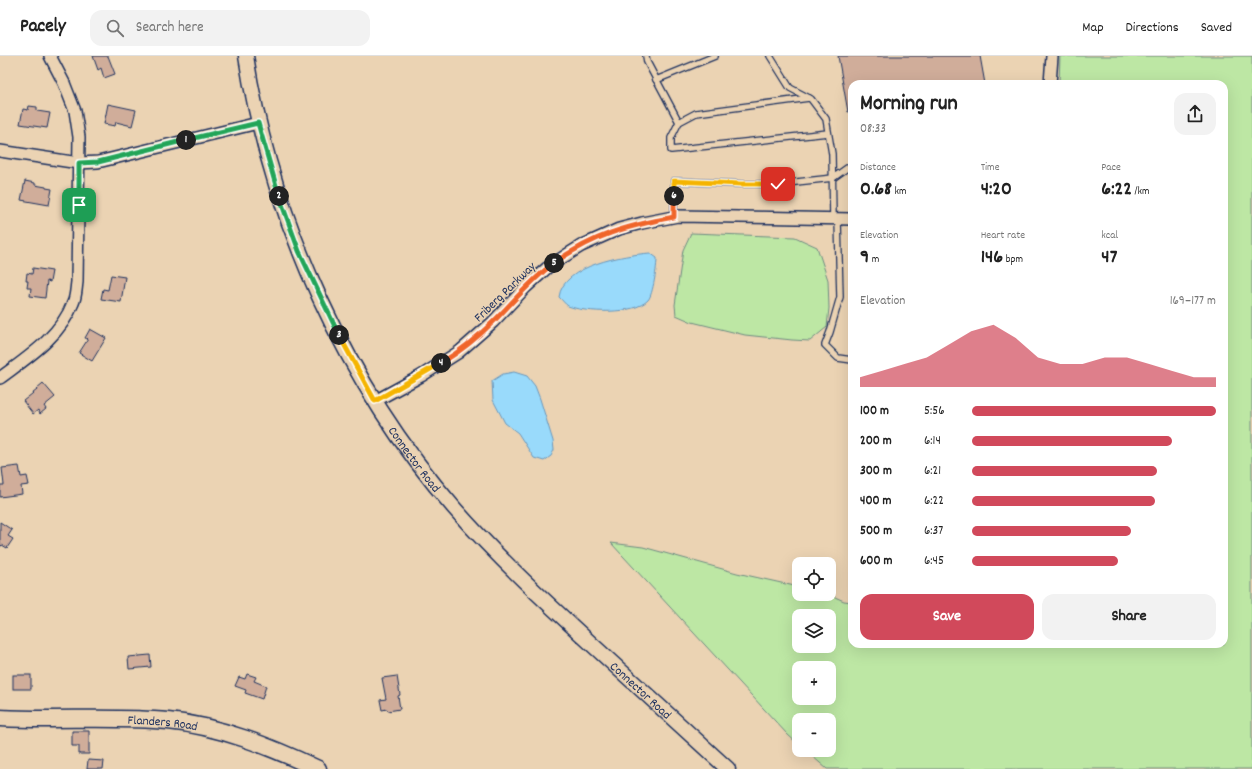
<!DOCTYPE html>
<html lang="en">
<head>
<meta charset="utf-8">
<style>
	:root { --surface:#fff; --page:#f2f2f2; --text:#222; --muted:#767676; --line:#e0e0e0; --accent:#d1495b }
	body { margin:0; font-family:Dekko,sans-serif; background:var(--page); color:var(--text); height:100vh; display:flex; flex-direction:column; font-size:15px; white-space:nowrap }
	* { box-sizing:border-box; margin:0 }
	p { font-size:13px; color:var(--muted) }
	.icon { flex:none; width:22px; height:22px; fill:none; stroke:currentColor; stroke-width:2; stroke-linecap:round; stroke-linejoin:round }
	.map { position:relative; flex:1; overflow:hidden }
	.side { position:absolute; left:848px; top:24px; width:380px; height:568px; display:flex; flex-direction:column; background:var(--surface); border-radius:12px; box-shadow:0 4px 16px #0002 }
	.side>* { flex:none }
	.fabs { position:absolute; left:792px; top:501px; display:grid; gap:8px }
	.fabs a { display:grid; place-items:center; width:44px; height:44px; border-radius:8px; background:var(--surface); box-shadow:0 4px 16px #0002; font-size:20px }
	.pin { position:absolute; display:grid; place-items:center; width:34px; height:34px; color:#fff; margin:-17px; border-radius:8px; box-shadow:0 2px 6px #0006 }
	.km { position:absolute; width:20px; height:20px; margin:-10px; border-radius:50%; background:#222; color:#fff; font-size:11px; line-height:20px; text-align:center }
	.round { display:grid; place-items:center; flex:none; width:42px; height:42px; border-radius:12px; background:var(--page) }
	.overview { display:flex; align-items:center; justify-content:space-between; height:68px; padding:0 12px }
	h1 { font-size:22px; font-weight:800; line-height:30px }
	.metrics { display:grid; grid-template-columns:repeat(3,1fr); gap:6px; height:68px; padding:4px 12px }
	.metrics div { display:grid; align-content:center }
	.metrics b { font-size:20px; font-weight:800 }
	.metrics small { font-size:11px; font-weight:400 }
	.metrics p { font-size:11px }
	.chart { height:112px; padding:8px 12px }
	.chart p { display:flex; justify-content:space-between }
	.chart svg { width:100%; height:72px; margin-top:4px; fill:var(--accent); opacity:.7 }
	.button { display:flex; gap:8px; margin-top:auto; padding:8px 12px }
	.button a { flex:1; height:46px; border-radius:12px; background:var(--accent); color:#fff; font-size:16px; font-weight:800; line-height:46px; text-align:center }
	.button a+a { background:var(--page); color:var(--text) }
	ul { padding:0 12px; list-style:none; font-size:13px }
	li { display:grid; grid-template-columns:64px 48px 1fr; align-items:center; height:30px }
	li i { height:10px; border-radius:5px; background:var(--accent) }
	header { display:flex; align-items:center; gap:24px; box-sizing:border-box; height:56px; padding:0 20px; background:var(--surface); border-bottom:1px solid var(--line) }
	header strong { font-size:19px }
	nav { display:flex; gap:22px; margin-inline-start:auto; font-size:14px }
	.search { width:280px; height:36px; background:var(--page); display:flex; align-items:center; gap:10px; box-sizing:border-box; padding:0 14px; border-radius:12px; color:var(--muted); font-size:15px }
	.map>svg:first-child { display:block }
	.green { fill:#bde7a4; stroke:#6c8b81; fill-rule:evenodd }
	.water { fill:#99dafb; stroke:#6796bc }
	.building { fill:#d0ad9a; stroke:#1b2f5e }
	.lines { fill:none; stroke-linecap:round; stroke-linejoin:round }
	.service-casing { stroke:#1b2f5e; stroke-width:8 }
	.minor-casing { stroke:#1b2f5e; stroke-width:14 }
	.tertiary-casing { stroke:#1b2f5e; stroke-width:17 }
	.secondary-casing { stroke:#1b2f5e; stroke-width:19 }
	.service { stroke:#ebd3b3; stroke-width:5.5 }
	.minor { stroke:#ebd3b3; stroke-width:11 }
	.tertiary { stroke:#ebd3b3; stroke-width:14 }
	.secondary { stroke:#ebd3b3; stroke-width:16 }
	.split-1-casing { stroke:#fff; stroke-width:8 }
	.split-2-casing { stroke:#fff; stroke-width:8 }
	.split-3-casing { stroke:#fff; stroke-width:8 }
	.split-4-casing { stroke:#fff; stroke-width:8 }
	.split-5-casing { stroke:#fff; stroke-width:8 }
	.split-6-casing { stroke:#fff; stroke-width:8 }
	.split-7-casing { stroke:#fff; stroke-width:8 }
	.split-1 { stroke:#22a559; stroke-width:5 }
	.split-2 { stroke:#22a559; stroke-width:5 }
	.split-3 { stroke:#22a559; stroke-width:5 }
	.split-4 { stroke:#f5b400; stroke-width:5 }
	.split-5 { stroke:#f0652b; stroke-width:5 }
	.split-6 { stroke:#f0652b; stroke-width:5 }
	.split-7 { stroke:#f5b400; stroke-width:5 }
	.labels { text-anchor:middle; stroke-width:3; stroke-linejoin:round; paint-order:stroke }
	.street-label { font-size:13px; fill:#1b2f5e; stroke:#ebd3b3 }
</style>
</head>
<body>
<header>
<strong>Pacely</strong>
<div class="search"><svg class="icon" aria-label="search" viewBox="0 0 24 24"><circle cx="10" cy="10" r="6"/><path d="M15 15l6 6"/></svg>Search here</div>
<nav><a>Map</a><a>Directions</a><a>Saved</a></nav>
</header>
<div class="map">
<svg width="1252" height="713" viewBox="0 0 1252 713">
	<rect width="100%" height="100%" fill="#ebd3b3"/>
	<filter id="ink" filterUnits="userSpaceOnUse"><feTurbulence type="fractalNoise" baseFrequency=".025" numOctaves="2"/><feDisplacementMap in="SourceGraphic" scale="8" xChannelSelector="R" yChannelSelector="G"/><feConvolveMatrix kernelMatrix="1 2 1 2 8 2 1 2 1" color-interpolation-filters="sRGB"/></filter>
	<g filter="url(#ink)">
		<g class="green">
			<path d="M1060,0h192v713h-425l-22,-19h24v-30h-30v25l-12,-11 -176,-191 32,4 94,26 62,14v7h29l16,7 8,1v42h372v-560h-165zM799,560h30v30h-30zM799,612h30v30h-30z"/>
			<path d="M691,177l104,4 22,10 11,33 1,28 -2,19 -17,14 -18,-1 -47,-5 -53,-13 -16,-7 -1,-10 8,-55z"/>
		</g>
		<g class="water">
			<path d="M650,197l7,5c0,8 -4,37 -9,42 -14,15 -62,13 -80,6 -3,-2 -6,-6 -9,-9 4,-32 65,-42 91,-44z"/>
			<path d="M514,316l13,4 8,10 5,13 13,42 1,9 -3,6 -7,5 -10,-3 -16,-25 -13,-10 -12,-23 -1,-19 11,-7z"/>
		</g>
		<g class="building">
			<path d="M93,0h15l7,18 -11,4 -3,-10 -3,2z"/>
			<path d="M838,0h142l5,28h-133v27l-4,1z"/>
			<path d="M108,48l28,6 -4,16 -16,-4 -1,4 -11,-2z"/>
			<path d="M29,50l8,1v4l13,2 -3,15 -27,-4 3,-15 5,1z"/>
			<path d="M25,125l10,2v2l11,2v1l6,1 -3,16 -28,-5z"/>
			<path d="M33,212l19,3 -2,11 -3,-1 -2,17 -15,-2 1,-8h-4l1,-7h-2l1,-8 5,1z"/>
			<path d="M111,219l14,2 -4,25 -20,-3 2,-10 5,1z"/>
			<path d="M90,273l16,9 -14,23 -13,-8 9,-14 -3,-1z"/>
			<path d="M43,327l12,14 -11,9 2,3 -6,5 -2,-4 -5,4 -10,-13 14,-11 -1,-1z"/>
			<path d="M19,410l2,11 6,-1 2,9 -8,1 1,8 -22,3v-12h4l-2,-17z"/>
			<path d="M0,466l12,8 -4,6 5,3 -6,9 -5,-3 -2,2z"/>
			<path d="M150,599l1,12 -22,2 -1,-12z"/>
			<path d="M247,618l9,3 -2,4 12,5 -4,13 -17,-6 1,-3 -11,-4 4,-9 6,2z"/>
			<rect x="13" y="619" width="18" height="14"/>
			<path d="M397,620l3,19 -2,1 2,13 -12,2 -1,-2 -5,1 -2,-10 6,-1 -4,-21z"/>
			<path d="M72,675h17v23h-10v-8h-7z"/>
			<path d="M88,704l16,1 -1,8h-16z"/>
		</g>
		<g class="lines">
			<defs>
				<g id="service">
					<path d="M646,0l1,6 32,60 -8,16v12l157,-17"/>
					<path d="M770,0l20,32 21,11 15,20 6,35 1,65"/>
					<path d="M656,24l59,-24"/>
					<path d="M679,66l17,-9 113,-15"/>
					<path d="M674,161v-36l67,3h37l55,-6 14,-10 5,-1"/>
					<path d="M838,163l2,78 -10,35 -5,13 13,13 14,2"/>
				</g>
				<g id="minor">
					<path d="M1050,28l2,-28"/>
					<path d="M0,95l79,12 19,-1 160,-39"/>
					<path d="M0,322c28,-21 60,-41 73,-75 3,-6 3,-14 4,-21l2,-145 -4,-26 -11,-28 -14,-27"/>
					<path d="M375,345l46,-25 38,-24 34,-30 33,-35 21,-19 18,-12 16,-10 38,-17 23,-6 36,-7 174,3"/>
				</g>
				<g id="tertiary">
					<path id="s1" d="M246,0c25,162 101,330 209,453 44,50 93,95 142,140 44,40 87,80 131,120"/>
				</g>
				<g id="secondary">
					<path id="s2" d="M0,662c56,3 112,-2 168,3 52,5 103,26 150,48"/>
				</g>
			</defs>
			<use href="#service" class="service-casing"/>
			<use href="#minor" class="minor-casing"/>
			<use href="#tertiary" class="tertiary-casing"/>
			<use href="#secondary" class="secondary-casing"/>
			<use href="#service" class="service"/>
			<use href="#minor" class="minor"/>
			<use href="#tertiary" class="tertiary"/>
			<use href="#secondary" class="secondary"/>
		</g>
	</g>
	<g class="lines" filter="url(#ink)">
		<defs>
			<path id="split-1" d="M79,149v-42l19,-1 88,-22"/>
			<path id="split-2" d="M186,84l72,-17 21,73"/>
			<path id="split-3" d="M279,140l20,55 40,84"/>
			<path id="split-4" d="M339,279l36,66 66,-38"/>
			<path id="split-5" d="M441,307c20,-12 37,-26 53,-42 20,-20 37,-41 60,-58"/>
			<path id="split-6" d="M554,207c40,-28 72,-37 120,-46v-21"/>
			<path id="split-7" d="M674,140v-15l67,3h37"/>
		</defs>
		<use href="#split-1" class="split-1-casing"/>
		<use href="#split-2" class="split-2-casing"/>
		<use href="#split-3" class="split-3-casing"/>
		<use href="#split-4" class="split-4-casing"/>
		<use href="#split-5" class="split-5-casing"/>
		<use href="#split-6" class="split-6-casing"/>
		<use href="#split-7" class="split-7-casing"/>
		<use href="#split-1" class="split-1"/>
		<use href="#split-2" class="split-2"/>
		<use href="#split-3" class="split-3"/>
		<use href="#split-4" class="split-4"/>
		<use href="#split-5" class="split-5"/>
		<use href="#split-6" class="split-6"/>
		<use href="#split-7" class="split-7"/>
	</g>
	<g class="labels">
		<g class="street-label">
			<text transform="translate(504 235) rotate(-44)" y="5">Friberg Parkway</text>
			<text dy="5" stroke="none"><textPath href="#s1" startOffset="441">Connector Road</textPath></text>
			<text dy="5" stroke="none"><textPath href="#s1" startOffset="765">Connector Road</textPath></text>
			<text dy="5" stroke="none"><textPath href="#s2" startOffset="163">Flanders Road</textPath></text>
		</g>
	</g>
</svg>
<div class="fabs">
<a><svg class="icon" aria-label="locate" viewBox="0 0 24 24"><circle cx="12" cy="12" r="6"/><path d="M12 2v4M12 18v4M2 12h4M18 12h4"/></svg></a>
<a><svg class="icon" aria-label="layers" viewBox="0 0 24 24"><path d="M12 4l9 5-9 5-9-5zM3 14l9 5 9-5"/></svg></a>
<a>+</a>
<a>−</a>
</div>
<div class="pin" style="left:79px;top:149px;background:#1e9e55"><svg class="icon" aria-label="arrive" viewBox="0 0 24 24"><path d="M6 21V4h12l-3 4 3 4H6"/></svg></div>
<div class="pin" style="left:778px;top:128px;background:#d93025"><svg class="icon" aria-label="check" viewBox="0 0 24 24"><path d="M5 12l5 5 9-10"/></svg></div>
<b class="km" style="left:186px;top:84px">1</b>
<b class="km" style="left:279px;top:140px">2</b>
<b class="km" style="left:339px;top:279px">3</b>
<b class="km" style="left:441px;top:307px">4</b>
<b class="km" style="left:554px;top:207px">5</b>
<b class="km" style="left:674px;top:140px">6</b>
<section class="side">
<div class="overview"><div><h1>Morning run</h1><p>08:33</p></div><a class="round"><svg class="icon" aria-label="share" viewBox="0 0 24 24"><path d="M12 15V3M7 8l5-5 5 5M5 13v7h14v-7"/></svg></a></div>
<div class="metrics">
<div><p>Distance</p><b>0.68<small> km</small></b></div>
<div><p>Time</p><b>4:20</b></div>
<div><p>Pace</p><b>6:22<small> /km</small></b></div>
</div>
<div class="metrics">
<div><p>Elevation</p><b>9<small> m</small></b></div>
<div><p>Heart rate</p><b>146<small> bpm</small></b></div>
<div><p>kcal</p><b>47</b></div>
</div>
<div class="chart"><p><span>Elevation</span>169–177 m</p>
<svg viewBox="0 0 160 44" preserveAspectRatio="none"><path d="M0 44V38L10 34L20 30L30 26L40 18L50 10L60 6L70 14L80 26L90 30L100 30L110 26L120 26L130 30L140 34L150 38L160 38V44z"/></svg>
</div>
<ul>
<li><b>100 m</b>5:56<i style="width:100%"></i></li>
<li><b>200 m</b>6:14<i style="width:82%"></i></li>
<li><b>300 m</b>6:21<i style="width:76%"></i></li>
<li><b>400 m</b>6:22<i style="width:75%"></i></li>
<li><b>500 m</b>6:37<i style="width:65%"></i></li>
<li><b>600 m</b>6:45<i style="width:60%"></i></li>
</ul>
<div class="button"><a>Save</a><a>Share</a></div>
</section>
</div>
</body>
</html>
